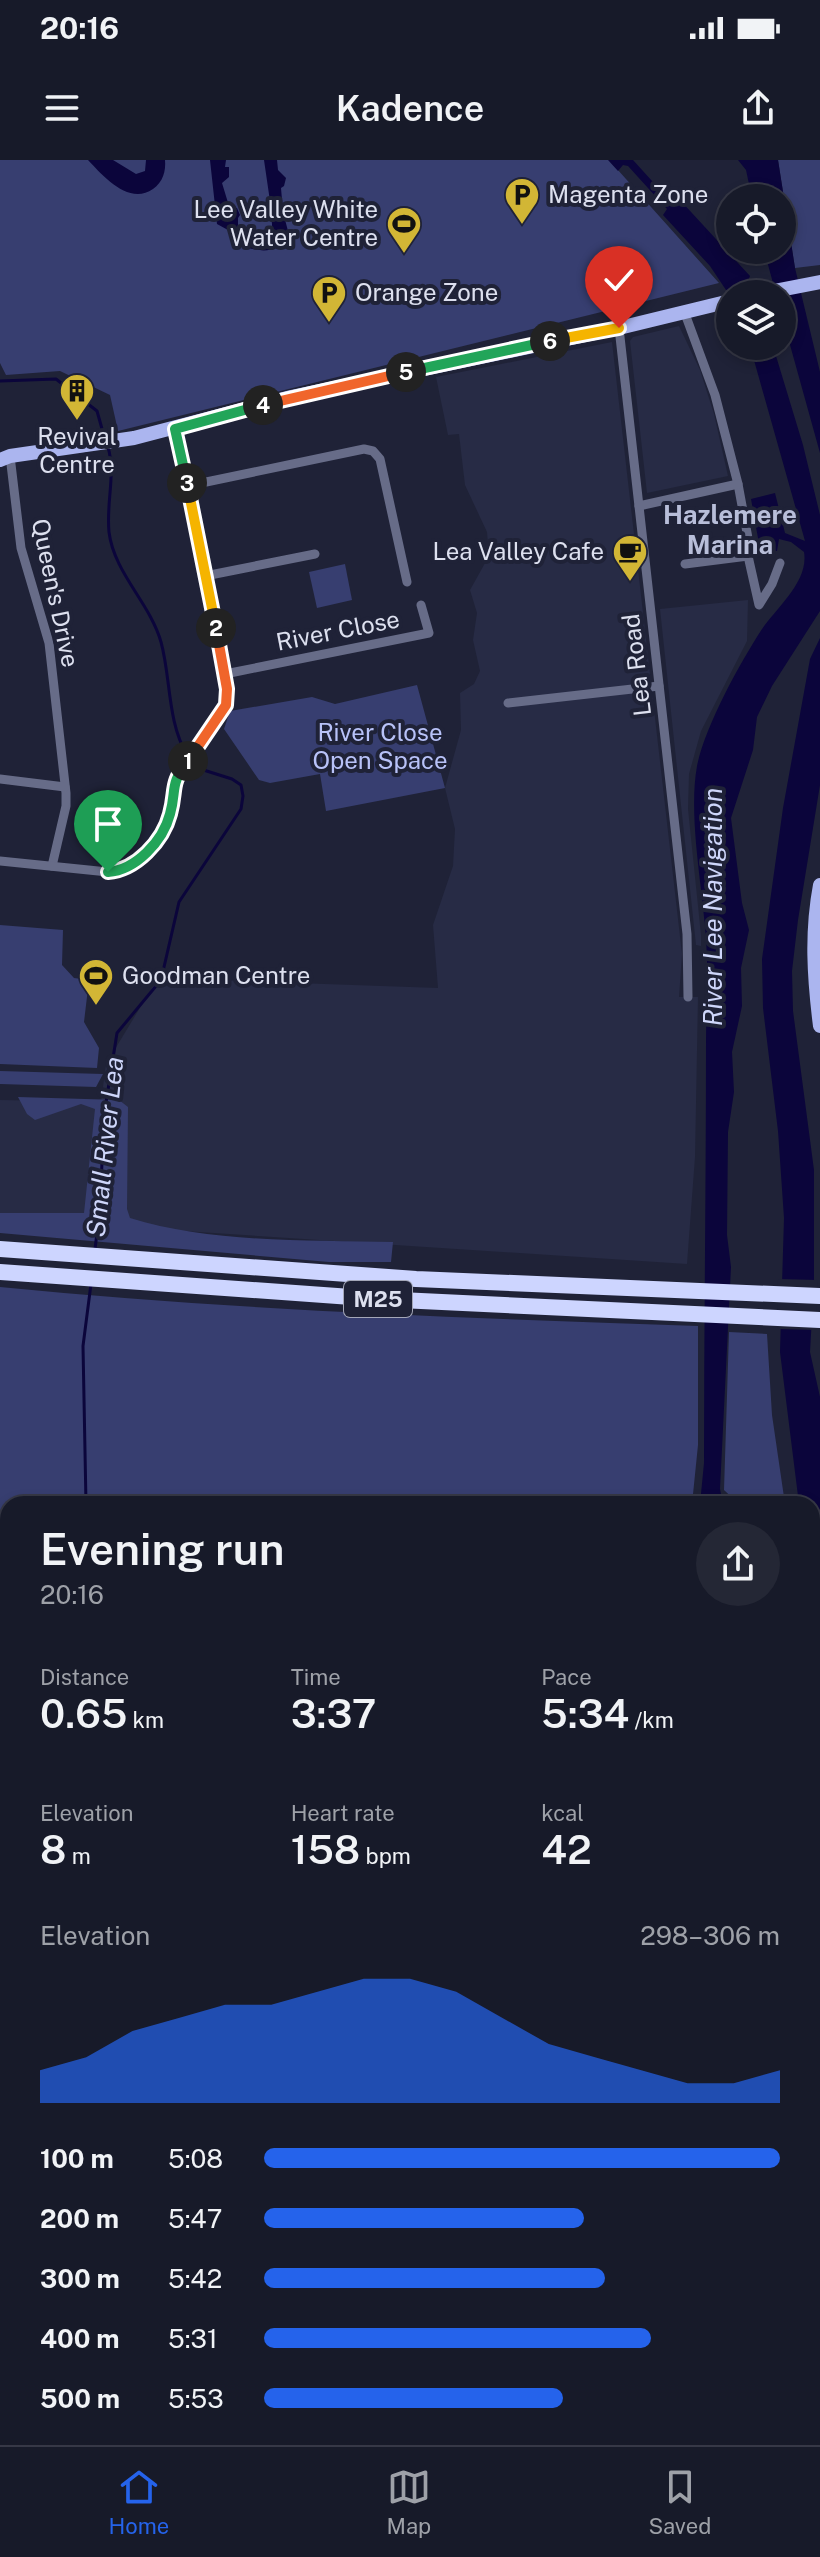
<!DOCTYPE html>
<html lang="en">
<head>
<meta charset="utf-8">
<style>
	:root { --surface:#171a29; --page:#242735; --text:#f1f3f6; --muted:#9ea1a8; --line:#363846; --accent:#2563eb }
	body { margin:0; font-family:"Public Sans",sans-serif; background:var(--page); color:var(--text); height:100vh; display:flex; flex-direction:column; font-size:30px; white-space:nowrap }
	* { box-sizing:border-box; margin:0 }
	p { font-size:26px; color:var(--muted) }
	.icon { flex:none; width:44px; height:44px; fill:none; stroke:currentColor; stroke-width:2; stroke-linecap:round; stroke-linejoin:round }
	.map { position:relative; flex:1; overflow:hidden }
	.sheet { position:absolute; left:0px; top:1336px; width:820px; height:950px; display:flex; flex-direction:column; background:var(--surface); border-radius:24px 24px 0 0; box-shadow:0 4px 12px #0003,0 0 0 2px var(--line) }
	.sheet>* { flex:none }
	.buttons { position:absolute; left:716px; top:24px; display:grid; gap:16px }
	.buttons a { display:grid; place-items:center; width:80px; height:80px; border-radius:50%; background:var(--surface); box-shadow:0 4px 12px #0003,0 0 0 2px var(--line); font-size:40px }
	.pin { position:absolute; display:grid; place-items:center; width:68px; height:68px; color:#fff; margin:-82px -34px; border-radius:50% 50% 50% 0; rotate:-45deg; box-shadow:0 0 8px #0007 }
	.pin .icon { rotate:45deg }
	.km { position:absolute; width:40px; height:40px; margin:-20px; border-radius:50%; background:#222; color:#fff; font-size:22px; line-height:40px; text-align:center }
	.round { display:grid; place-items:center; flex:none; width:84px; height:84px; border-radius:42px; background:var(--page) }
	.overview { display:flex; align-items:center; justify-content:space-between; height:136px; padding:0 40px }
	h1 { font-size:44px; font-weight:600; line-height:60px }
	.metrics { display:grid; grid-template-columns:repeat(3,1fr); gap:12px; height:136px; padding:8px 40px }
	.metrics div { display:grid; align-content:center }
	.metrics b { font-size:40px; font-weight:600 }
	.metrics small { font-size:22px; font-weight:400 }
	.metrics p { font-size:22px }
	.chart { height:224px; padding:16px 40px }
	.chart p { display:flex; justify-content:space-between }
	.chart svg { width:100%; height:144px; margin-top:8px; fill:var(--accent); opacity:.7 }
	ul { padding:0 40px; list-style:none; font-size:26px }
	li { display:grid; grid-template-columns:128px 96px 1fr; align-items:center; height:60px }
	li i { height:20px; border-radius:10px; background:var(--accent) }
	.status { display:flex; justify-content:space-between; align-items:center; height:56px; padding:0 40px; background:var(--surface); direction:ltr }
	.status svg { height:22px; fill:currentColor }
	header { display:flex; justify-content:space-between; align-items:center; height:104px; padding:0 40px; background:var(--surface); font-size:36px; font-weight:600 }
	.tabs { display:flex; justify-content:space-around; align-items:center; height:112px; border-top:2px solid var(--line); background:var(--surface); font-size:22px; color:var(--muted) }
	.tabs a { display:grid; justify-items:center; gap:4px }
	.tabs .selected { color:var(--accent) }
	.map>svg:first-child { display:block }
	.built { fill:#272b45 }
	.green { fill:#373e70 }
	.water { fill:#0b053b }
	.pier { fill:#1f2237 }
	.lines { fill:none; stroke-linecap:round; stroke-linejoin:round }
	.stream { stroke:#0b053b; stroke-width:3 }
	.street { stroke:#676c88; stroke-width:9 }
	.primary { stroke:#abb5ef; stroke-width:14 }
	.highway { stroke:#cdd5ff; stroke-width:16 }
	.split-1-casing { stroke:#fff; stroke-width:16 }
	.split-2-casing { stroke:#fff; stroke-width:16 }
	.split-3-casing { stroke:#fff; stroke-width:16 }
	.split-4-casing { stroke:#fff; stroke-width:16 }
	.split-5-casing { stroke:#fff; stroke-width:16 }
	.split-6-casing { stroke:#fff; stroke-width:16 }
	.split-7-casing { stroke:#fff; stroke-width:16 }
	.split-1 { stroke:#22a559; stroke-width:10 }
	.split-2 { stroke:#f0652b; stroke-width:10 }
	.split-3 { stroke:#f5b400; stroke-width:10 }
	.split-4 { stroke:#22a559; stroke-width:10 }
	.split-5 { stroke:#f0652b; stroke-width:10 }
	.split-6 { stroke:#22a559; stroke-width:10 }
	.split-7 { stroke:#f5b400; stroke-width:10 }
	.labels { text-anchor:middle; stroke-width:8; stroke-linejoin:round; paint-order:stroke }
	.shield { fill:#1f2237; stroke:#a4a7b8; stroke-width:2 }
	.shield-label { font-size:22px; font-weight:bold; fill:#dde0ef }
	.poi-label { font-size:24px; fill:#dde0ef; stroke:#1f2237; text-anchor:start }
	.street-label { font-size:24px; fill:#dde0ef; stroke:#1f2237 }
	.park-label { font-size:24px; fill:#b8c2f8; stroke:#1f2237 }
	.neighbourhood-label { font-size:26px; font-weight:bold; fill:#b8bed9; stroke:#1f2237 }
	.water-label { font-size:26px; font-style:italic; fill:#ced6fa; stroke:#1f2237 }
</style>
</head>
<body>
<div class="status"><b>20:16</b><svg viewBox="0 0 49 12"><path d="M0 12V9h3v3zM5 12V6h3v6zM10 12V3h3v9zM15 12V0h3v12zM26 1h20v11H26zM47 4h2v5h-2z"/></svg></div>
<header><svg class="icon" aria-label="menu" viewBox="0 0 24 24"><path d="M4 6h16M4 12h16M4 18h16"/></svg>Kadence<svg class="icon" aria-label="share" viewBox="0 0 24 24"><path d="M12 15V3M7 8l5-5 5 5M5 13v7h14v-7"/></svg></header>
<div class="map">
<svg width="820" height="2285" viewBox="0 0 820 2285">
	<rect width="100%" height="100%" fill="#1f2237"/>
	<g class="built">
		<path d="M679,166l21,44 14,44 14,62 -81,17 -17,-152 3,-4z"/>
		<path d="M612,182l70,612 -3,43h19l-3,160 -8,107 -687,-45v-119l101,2 5,-38 52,-86 280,10 -5,-63 20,-59 2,-37 -10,-41 16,-58 -1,-37 14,-9 6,-13 -7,-31 4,-27 -7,-23 19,-34 -2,-24 -22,-47 -6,-51 -11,1 -12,-58z"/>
		<path d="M748,440l-1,41 -46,90 -12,43 -1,35 13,126v11l-5,-1 -36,-336z"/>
		<path d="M0,1555l8,1 -2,523 -6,-1z"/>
	</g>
	<g class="green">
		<path d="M0,0h609l110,123 -601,148 -8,-36 -50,-24 -54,4 -6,-12z"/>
		<path d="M778,0h42v105l-25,3z"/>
		<path d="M345,404l7,36 -35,8 -8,-36z"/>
		<path d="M417,525l28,103 -119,23 -6,-37 -50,9 -11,-3 -35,-51 6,-18 82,-14 23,7z"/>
		<path d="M0,765l63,5 -1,35 12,13 15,2 -5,42 15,26 -2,20 -97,-4z"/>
		<path d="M0,911l103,3 -7,13 -96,-3z"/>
		<path d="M18,937l101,3 9,7 -1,102 3,9c80,25 179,22 263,24l-2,20h-62l-329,-29v-20h84l11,-104 -14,-5 -46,16 -8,-6z"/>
		<path d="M0,1127c232,23 465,31 698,39v119l-6,59h-684v39l-8,-6z"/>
		<path d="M729,1172l38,2 5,81 13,89h-46l-15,-14z"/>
		<path d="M820,1667v258l-8,34v-291z"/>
		<path d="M56,2278h327l-9,7h-320z"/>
		<path d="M563,2278h206v7h-208z"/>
	</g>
	<g class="water">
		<path d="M88,0h25l23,14 9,-3 1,-11h19c1,11 -2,22 -12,29 -24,17 -50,-13 -65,-29z"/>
		<path d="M210,0h16l-1,7h4v10l-7,6 7,23 8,2 3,7 -2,3v8l12,9 7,-3 10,2 5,-3c1,-8 -2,-14 -1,-23l-7,-48h13l1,10 8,8 -2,8 -3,2c1,15 3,30 7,43 -14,28 -28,19 -52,14l-8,-15 -11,-6z"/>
		<path d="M608,0h25l39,43 8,-3 70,76 -3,7 4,11 -21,2 -20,-30 -47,-51 4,-6 -39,-43 -5,-1 -5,6z"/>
		<path d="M738,0h40l17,108 25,104v81l-38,-137v-22h-6l-12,-44h18v-52h-30l-6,-28z"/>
		<path d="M750,186h23l30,99 17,70v96l-48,75 -15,31 -4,33 -22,68 11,85 7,27 -8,38 1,38 -10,46 2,40 -6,40 -1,103 4,32 -11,222 3,15h-23l4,-41c0,-140 2,-279 2,-419 0,-28 2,-56 1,-85 -1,-58 -20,-137 -10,-193 8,-40 43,-103 65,-137 15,-22 47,-48 42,-77l-13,-10 -12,-3 -2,12 -20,-4 1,-9 -7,-39 24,-6 10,40 20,8z"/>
		<path d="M820,478v147l-22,135 -6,51 1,40 21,159v111l-4,71 10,45v254l-8,-57v-90h-13l-19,-152 4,-134 -6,-87 -15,-123 -1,-49 21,-151 27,-149z"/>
		<path d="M820,1983v302h-33v-7h25v-245z"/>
	</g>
	<path class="pier" d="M778,1119l40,1 -2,50 -39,-1z"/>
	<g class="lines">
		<g class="stream">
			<path d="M0,221l56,-2 41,32 7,25"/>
			<path d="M108,287c8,28 -2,55 1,85 5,41 41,71 52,110 10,36 6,79 26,113"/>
			<path d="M95,1089l5,-40 4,-94 13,-82 44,-53 18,-78 62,-93 2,-13 -2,-11 -9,-6 -38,-12 -4,-6"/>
			<path d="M86,1344l-3,-158 8,-62"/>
			<path d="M3,2285l5,-30"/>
		</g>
		<g class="street">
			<path d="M684,151l31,84 23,89 10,54v18l-63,8"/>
			<path d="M619,168l68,606 1,63"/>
			<path d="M10,296l11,92 28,95 17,150v13l-14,60"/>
			<path d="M187,326l177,-37 9,2 7,8 27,123"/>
			<path d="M639,346l99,-22"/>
			<path d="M748,396l11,49 13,-21 8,-21"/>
			<path d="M205,416l110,-22"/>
			<path d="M225,514l204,-41 -8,-28"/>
			<path d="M508,543l151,-17"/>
			<path d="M0,619l65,8"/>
			<path d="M0,701l108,11 19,-4 10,-7 17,-19 15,-24 7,-41 48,-68 3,-20 -2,-15 -50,-245"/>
			<path d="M0,2092l8,1"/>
		</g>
		<g class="primary">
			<path d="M759,134l61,-12"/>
			<path d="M0,300l10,-4 124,-18 157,-41 328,-69 111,-27"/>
			<path d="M820,725c-9,48 -6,93 0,141"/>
			<path d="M0,1394l8,7"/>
			<path d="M35,2285l2,-7"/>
		</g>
		<g class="highway">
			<path d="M0,1089l416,30 404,17"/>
			<path d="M0,1112l379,27 441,21"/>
		</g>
	</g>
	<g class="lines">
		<defs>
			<path id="split-1" d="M108,712c28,-2 55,-31 62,-58 7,-25 -1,-29 18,-53"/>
			<path id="split-2" d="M188,601l38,-56 1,-16 -11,-61"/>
			<path id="split-3" d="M187,323l29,145"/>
			<path id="split-4" d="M187,323l-12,-54 88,-24"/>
			<path id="split-5" d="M263,245l143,-33"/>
			<path id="split-6" d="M406,212l144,-31"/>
			<path id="split-7" d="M550,181l69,-13"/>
		</defs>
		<use href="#split-1" class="split-1-casing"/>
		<use href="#split-2" class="split-2-casing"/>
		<use href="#split-3" class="split-3-casing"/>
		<use href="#split-4" class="split-4-casing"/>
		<use href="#split-5" class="split-5-casing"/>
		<use href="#split-6" class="split-6-casing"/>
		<use href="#split-7" class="split-7-casing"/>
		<use href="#split-1" class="split-1"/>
		<use href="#split-2" class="split-2"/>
		<use href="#split-3" class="split-3"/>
		<use href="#split-4" class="split-4"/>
		<use href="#split-5" class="split-5"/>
		<use href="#split-6" class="split-6"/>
		<use href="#split-7" class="split-7"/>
	</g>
	<defs>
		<symbol id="parking-pin" viewBox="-11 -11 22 30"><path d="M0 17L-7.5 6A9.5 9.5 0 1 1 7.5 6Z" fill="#d2b635" stroke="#1f2237"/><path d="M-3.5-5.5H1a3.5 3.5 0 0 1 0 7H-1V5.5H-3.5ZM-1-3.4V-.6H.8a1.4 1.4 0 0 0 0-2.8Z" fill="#111"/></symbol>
		<symbol id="stadium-pin" viewBox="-11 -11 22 30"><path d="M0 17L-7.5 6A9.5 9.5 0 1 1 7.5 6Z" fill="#d2b635" stroke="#1f2237"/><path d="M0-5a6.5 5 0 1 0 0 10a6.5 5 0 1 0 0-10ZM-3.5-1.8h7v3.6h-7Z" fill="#111"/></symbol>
		<symbol id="building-pin" viewBox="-11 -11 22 30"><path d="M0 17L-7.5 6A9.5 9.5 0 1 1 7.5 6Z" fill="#d2b635" stroke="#1f2237"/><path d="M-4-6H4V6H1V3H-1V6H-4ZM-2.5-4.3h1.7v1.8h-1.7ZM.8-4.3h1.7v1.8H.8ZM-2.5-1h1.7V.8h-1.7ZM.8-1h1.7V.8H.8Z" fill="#111"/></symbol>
		<symbol id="cafe-pin" viewBox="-11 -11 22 30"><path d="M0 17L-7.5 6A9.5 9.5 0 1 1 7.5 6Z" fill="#d2b635" stroke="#1f2237"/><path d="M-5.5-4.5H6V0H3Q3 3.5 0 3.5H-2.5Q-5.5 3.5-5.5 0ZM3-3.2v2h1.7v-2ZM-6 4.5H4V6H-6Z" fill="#111"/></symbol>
	</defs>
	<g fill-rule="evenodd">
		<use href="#parking-pin" x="502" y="15" width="40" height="54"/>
		<use href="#stadium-pin" x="384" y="44" width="40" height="54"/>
		<use href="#parking-pin" x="309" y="113" width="40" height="54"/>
		<use href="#building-pin" x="57" y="211" width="40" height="54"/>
		<use href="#cafe-pin" x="610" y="372" width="40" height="54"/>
		<use href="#stadium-pin" x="76" y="796" width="40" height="54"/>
	</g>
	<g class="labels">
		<rect class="shield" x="344" y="1121" width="68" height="36" rx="6"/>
		<g class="shield-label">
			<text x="378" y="1147">M25</text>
		</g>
		<g class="poi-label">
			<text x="548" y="43">Magenta Zone</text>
			<text x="378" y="58" text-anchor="end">Lee Valley White<tspan x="378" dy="28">Water Centre</tspan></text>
			<text x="355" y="141">Orange Zone</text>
			<text x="77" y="285" text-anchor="middle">Revival<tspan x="77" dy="28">Centre</tspan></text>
			<text x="604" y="400" text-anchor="end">Lea Valley Cafe</text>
			<text x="122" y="824">Goodman Centre</text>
		</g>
		<g class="street-label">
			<text transform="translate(55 433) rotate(78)" y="8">Queen's Drive</text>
			<text transform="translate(338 471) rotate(-11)" y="8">River Close</text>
			<text transform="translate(637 505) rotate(-97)" y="8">Lea Road</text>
		</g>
		<g class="park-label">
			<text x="380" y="581">River Close<tspan x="380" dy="28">Open Space</tspan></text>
		</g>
		<g class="neighbourhood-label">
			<text x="730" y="364">Hazlemere<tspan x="730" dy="30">Marina</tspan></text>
		</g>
		<g class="water-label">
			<text transform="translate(713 747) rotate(-90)" y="9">River Lee Navigation</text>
			<text transform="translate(105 987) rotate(-84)" y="9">Small River Lea</text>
		</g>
	</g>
</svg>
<div class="buttons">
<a><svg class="icon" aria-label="locate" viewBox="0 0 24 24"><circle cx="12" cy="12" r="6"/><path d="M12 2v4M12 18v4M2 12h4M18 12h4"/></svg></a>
<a><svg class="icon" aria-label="layers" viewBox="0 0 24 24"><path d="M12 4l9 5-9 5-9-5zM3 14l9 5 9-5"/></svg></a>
</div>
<div class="pin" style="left:108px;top:712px;background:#1e9e55"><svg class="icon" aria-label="arrive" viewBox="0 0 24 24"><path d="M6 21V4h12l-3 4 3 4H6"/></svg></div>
<div class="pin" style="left:619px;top:168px;background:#d93025"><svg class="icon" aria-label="check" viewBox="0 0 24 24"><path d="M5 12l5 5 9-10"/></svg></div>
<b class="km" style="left:188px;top:601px">1</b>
<b class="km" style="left:216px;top:468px">2</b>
<b class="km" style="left:187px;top:323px">3</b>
<b class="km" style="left:263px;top:245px">4</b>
<b class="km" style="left:406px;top:212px">5</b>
<b class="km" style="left:550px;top:181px">6</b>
<section class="sheet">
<div class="overview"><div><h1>Evening run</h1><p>20:16</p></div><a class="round"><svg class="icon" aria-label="share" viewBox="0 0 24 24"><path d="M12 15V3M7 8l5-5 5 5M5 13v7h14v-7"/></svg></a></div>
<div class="metrics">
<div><p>Distance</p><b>0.65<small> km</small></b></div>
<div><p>Time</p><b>3:37</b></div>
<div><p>Pace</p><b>5:34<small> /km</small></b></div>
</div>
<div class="metrics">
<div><p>Elevation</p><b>8<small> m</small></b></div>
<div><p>Heart rate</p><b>158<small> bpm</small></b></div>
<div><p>kcal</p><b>42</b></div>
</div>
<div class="chart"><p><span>Elevation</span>298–306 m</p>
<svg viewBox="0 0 160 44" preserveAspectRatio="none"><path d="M0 44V34L10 30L20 22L30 18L40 14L50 14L60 10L70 6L80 6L90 10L100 18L110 26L120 30L130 34L140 38L150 38L160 34V44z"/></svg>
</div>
<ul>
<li><b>100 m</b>5:08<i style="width:100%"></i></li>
<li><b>200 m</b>5:47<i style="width:62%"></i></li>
<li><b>300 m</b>5:42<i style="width:66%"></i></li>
<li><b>400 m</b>5:31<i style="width:75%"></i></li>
<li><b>500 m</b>5:53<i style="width:58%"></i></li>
</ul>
</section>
</div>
<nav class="tabs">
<a class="selected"><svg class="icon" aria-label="home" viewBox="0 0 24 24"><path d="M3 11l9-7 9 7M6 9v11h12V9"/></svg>Home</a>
<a><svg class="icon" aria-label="map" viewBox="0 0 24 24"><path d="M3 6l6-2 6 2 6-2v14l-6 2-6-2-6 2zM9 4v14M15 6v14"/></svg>Map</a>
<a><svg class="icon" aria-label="saved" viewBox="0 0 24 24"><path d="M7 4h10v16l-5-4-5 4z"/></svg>Saved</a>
</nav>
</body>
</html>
